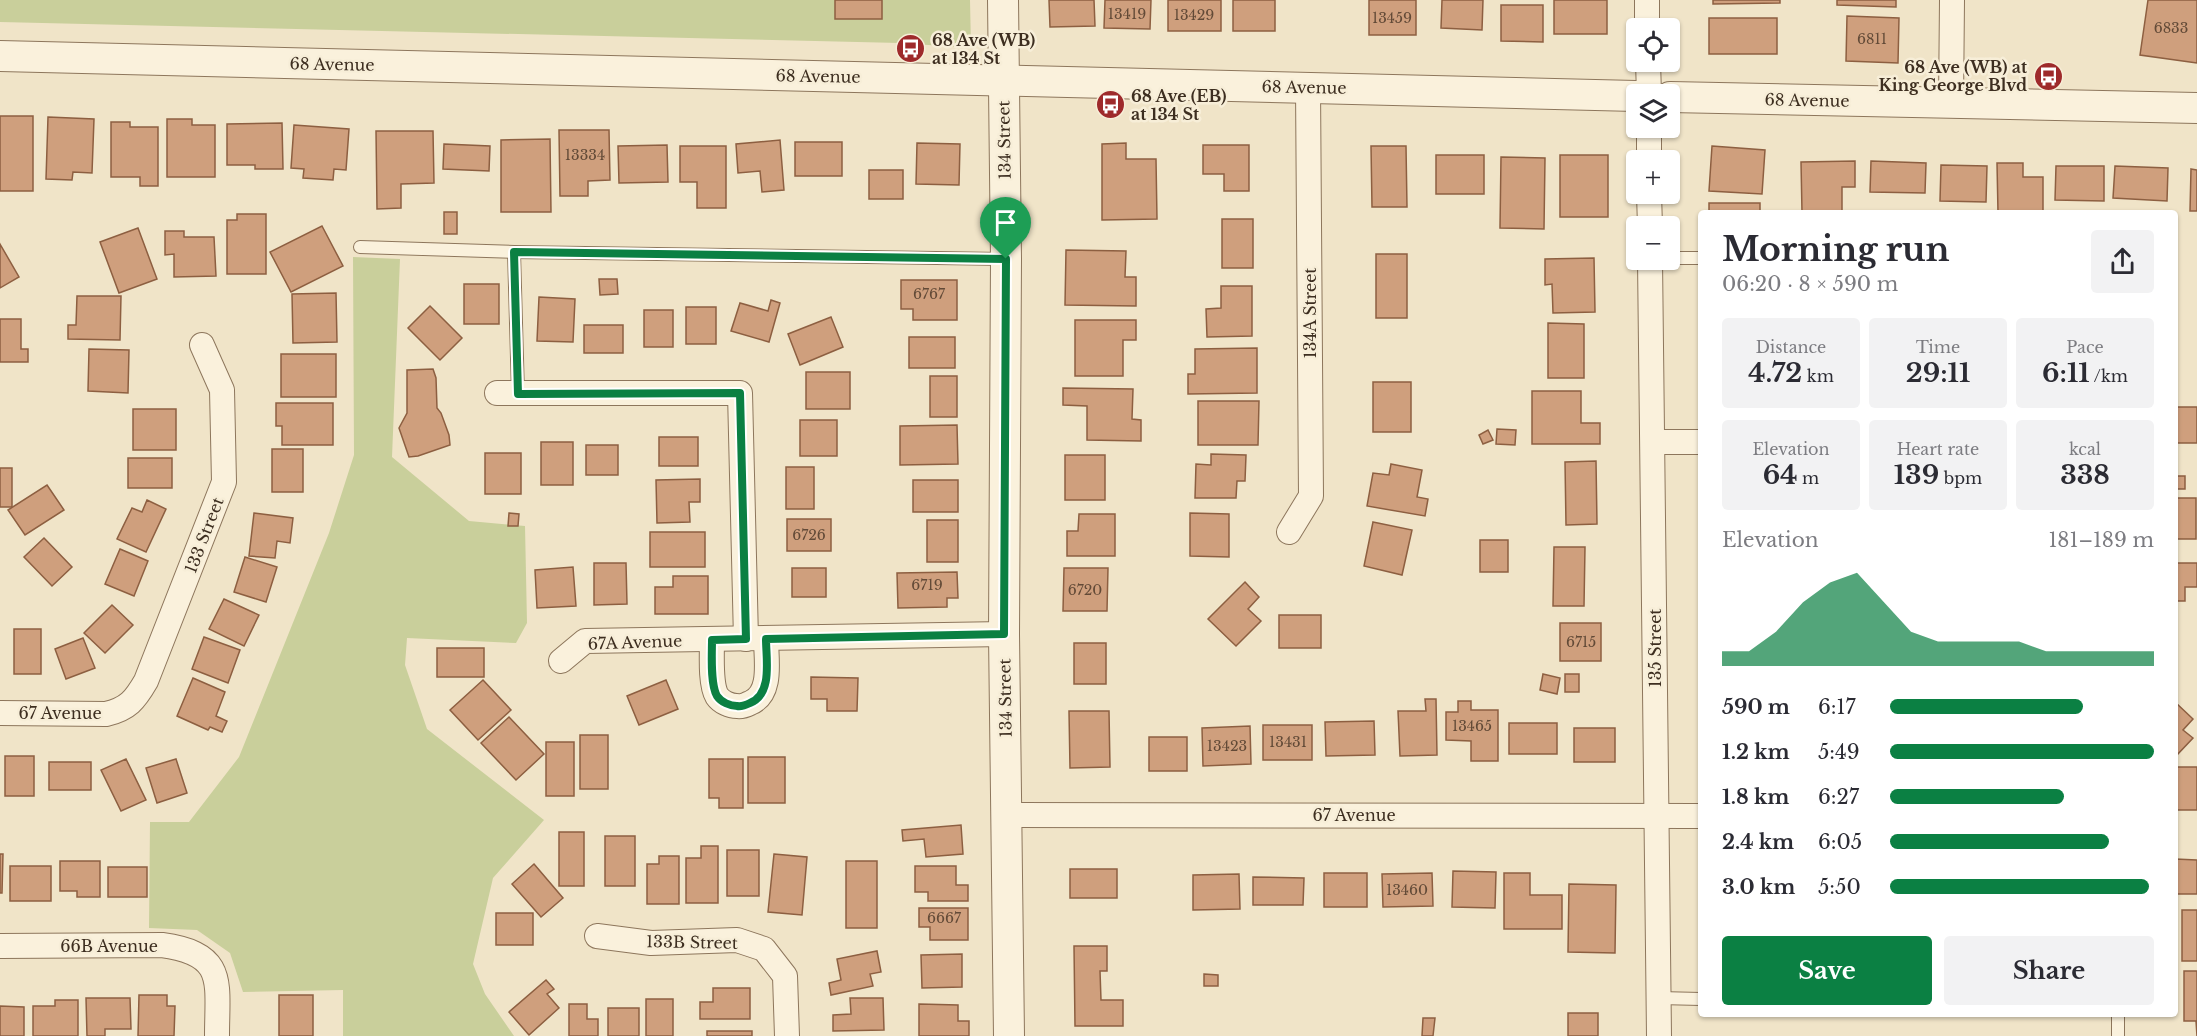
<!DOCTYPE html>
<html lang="en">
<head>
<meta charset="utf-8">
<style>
	:root { --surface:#fff; --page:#f2f2f3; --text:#2b2b33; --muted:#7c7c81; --accent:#0b8043 }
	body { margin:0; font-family:"Libre Baskerville",serif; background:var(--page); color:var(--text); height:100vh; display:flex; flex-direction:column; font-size:22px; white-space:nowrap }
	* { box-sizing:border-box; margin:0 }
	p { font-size:20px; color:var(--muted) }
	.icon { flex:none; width:33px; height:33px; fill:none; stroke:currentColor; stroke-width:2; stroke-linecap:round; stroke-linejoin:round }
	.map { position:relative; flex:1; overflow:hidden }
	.drawer { position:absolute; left:1698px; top:210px; width:480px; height:807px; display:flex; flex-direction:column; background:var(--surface); border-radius:6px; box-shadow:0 2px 4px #0004 }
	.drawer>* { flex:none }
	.tools { position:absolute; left:1626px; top:18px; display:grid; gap:12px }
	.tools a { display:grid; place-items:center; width:54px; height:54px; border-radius:6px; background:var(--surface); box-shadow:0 2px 4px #0004; font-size:30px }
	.pin { position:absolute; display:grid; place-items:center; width:51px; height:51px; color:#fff; margin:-62px -26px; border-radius:50% 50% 50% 0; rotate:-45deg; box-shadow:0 0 6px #0007 }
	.pin .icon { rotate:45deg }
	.round { display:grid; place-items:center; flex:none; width:63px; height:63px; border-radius:6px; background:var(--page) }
	.summary { display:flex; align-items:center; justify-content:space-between; height:102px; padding:0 24px }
	h1 { font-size:33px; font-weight:700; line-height:45px }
	.figures { display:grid; grid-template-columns:repeat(3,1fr); gap:9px; height:102px; padding:6px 24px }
	.figures div { display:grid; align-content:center; border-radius:6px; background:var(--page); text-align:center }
	.figures b { font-size:26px; font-weight:700 }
	.figures small { font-size:16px; font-weight:400 }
	.figures p { font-size:16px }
	.chart { height:168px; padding:12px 24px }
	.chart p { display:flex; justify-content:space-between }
	.chart svg { width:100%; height:108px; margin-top:6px; fill:var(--accent); opacity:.7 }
	.cta { display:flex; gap:12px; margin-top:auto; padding:12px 24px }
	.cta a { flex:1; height:69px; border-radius:6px; background:var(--accent); color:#fff; font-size:24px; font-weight:700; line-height:69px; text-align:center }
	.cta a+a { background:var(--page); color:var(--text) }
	ul { padding:0 24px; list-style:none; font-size:20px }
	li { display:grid; grid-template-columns:96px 72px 1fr; align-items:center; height:45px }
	li i { height:15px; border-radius:8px; background:var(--accent) }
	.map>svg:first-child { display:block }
	.green { fill:#c9cf9b }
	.building { fill:#cf9f7d; stroke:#8d5f41; stroke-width:1.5 }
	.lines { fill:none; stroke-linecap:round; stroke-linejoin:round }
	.service-casing { stroke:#8d765c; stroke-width:14 }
	.minor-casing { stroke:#8d765c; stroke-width:26 }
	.tertiary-casing { stroke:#8d765c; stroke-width:32 }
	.service { stroke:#faf1dc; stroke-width:12 }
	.minor { stroke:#faf1dc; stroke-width:24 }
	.tertiary { stroke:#faf1dc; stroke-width:30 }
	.route-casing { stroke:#fff; stroke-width:12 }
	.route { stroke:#0b8043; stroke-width:8 }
	.labels { text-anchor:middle; stroke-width:5; stroke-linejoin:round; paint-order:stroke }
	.number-label { font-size:14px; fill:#624a37 }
	.poi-label { font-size:16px; font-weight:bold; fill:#3d2e20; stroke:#f7eed8; text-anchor:start }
	.street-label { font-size:16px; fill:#3d2e20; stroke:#f7eed8 }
</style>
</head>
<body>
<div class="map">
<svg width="2197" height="1036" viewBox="0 0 2197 1036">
	<rect width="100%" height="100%" fill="#f0e4c8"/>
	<g class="green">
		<path d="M0,0h970l1,48 -71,-5 -900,-21z"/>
		<path d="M353,257l47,2 -8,198 77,64 56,5 2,97 -11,20 -109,-5 -2,27 22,64 117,91 -51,58 -20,86 12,30 29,42h-171v-46l-100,2 -13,-39 -33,-23 -48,-2 1,-106h39l50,-65 90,-224 25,-78z"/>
	</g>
	<g class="building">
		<rect x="835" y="0" width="47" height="19"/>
		<path d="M1049,0h45l1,26 -45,1z"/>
		<path d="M1105,0h46l-1,29 -46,-1z"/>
		<rect x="1168" y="0" width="53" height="31"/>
		<rect x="1233" y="0" width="42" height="31"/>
		<rect x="1369" y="0" width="47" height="35"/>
		<path d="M1442,0h41l-1,30 -41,-2z"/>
		<rect x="1554" y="0" width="53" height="34"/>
		<path d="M1713,0h67v3l-67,1z"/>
		<path d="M1837,0h59v7l-59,-2z"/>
		<path d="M2148,0h49v63l-57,-8z"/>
		<path d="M1501,5h42v37l-42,-1z"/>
		<path d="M1847,16l52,2 -1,45 -52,-2z"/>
		<rect x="1709" y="18" width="68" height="36"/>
		<rect x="0" y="116" width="33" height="75"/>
		<path d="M48,117l46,2 -2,54 -19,-1 -1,8 -26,-1z"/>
		<path d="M167,119h25v6h23v52h-48z"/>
		<path d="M111,122h19v5h28v59h-18v-9h-29z"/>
		<path d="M282,123l1,46h-28v-4h-28v-41z"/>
		<path d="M294,125l55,4 -3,41 -12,-1 -1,11 -30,-2 1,-9 -13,-1z"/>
		<path d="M559,130h50l1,50 -22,1v15h-28z"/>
		<path d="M376,131h57l1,52 -33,1v24l-24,1z"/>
		<path d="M550,139l1,73h-50v-72z"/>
		<path d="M780,140l4,50 -22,2 -2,-21 -22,2 -2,-29z"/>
		<rect x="795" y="142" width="47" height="34"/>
		<path d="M917,143l43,1 -1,41 -43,-1z"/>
		<path d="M1126,143v16h30l1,60 -55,1v-76z"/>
		<path d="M444,144l46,2 -1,25 -46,-2z"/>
		<path d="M667,145l1,37 -49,1 -1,-37z"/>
		<path d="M1203,145h46v46h-25v-17h-21z"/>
		<path d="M680,146h46v62h-29v-26h-17z"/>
		<path d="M1371,146h35l1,61h-35z"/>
		<path d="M1712,146l53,4 -3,44 -53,-3z"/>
		<rect x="1436" y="155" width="48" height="39"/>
		<rect x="1560" y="155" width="48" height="62"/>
		<path d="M1501,157l44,1 -1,71 -44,-1z"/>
		<path d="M1855,161v26h-13v24l-40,1 -1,-50z"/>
		<path d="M1871,161l55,2 -1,30 -55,-1z"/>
		<path d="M1997,163h26v14h20v34l-45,1z"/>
		<path d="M1941,165l46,1 -1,36 -46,-1z"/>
		<path d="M2056,166h48v35l-49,-1z"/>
		<path d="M2115,166l53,2 -1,33 -54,-3z"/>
		<path d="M2191,169l6,1v41h-7z"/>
		<rect x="869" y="170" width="34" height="29"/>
		<rect x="1709" y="203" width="51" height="10"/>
		<rect x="444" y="212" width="13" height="22"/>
		<path d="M237,214h29v60h-39v-54h10z"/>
		<rect x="1222" y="219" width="31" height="49"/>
		<path d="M322,226l21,40 -52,26 -21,-40z"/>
		<path d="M138,228l19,51 -38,14 -19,-51z"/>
		<path d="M165,231h19v6h30l2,39 -42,1v-23l-9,1z"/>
		<path d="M0,244l19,33 -19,11z"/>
		<path d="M1066,250l60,1 -1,26h11v29l-71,-1z"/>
		<rect x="1376" y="254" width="31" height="64"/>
		<path d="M1594,258l1,54 -42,1 -1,-29 -7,1v-26z"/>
		<path d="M599,279h18l1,15 -18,1z"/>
		<path d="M901,280h56v40h-44v-11h-12z"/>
		<rect x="464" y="284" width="35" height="40"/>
		<path d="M1221,286h31v50l-45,1 -1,-28 15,-1z"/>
		<path d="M336,293l1,49 -44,1 -1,-49z"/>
		<path d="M77,296h44l-1,44 -52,-1v-14h8z"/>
		<path d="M539,297l36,2 -2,43 -36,-1z"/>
		<path d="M771,300l9,3 -11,39 -38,-11 9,-28 28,8z"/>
		<path d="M430,306l32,32 -22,22 -32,-32z"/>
		<rect x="686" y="307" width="30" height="37"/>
		<rect x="644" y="310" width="29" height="37"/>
		<path d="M831,317l12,30 -43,18 -12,-31z"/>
		<path d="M0,319h21v30h7v13h-28z"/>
		<path d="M1075,320h61v20h-13v36h-48z"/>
		<path d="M1548,323l36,1v54h-36z"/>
		<rect x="584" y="325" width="39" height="28"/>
		<rect x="909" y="337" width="46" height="31"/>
		<path d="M1257,348v45l-69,1v-20h7v-25z"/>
		<path d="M89,349l40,1 -1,43 -40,-2z"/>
		<rect x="281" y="354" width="55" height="43"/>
		<path d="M433,369l3,9 1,30 4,5 8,22 1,10 -32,11 -9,1 -10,-29 8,-15v-43z"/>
		<rect x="806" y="372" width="44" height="37"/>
		<rect x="930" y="376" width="27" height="41"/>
		<rect x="1373" y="382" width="38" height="50"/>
		<path d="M1063,388l70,1 -1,30 9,1v21l-54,-1v-34l-24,-1z"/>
		<path d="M1532,391h49v32h19v21h-68z"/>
		<path d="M1198,401h61l-1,44h-60z"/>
		<path d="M276,403h57v42h-51v-19h-6z"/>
		<rect x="2175" y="407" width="22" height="36"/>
		<rect x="133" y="409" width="43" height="41"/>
		<rect x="800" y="420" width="37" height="36"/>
		<path d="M957,425l1,39 -58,1v-39z"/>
		<path d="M1497,429l19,1 -1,15 -19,-1z"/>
		<path d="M1488,430l5,10 -10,4 -4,-9z"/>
		<rect x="659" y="437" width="39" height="29"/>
		<rect x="541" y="442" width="32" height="43"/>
		<rect x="586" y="445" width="32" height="30"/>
		<rect x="272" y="449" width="31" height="43"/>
		<path d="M2175,451v25h10v13h-10z"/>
		<rect x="485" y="453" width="36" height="41"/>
		<path d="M1211,454l35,1 -1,26h-8l-1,17h-41l1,-34 15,1z"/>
		<rect x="1065" y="455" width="40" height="45"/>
		<rect x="128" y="458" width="44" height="30"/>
		<path d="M1596,461l1,63 -31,1 -1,-63z"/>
		<path d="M1391,464l31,6 -5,27 11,2 -3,17 -58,-10 6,-33 16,2z"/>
		<rect x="786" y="467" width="28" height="42"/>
		<rect x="0" y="468" width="12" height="39"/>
		<path d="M700,479v23h-11l1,20 -33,1 -1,-43z"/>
		<rect x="913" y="480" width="45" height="32"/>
		<path d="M47,485l17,25 -39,25 -17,-25z"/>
		<rect x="2175" y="498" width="21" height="41"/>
		<path d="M147,500l19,9 -20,43 -29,-13 15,-31 10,4z"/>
		<path d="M254,513l39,5 -3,25 -13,-2 -2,17 -26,-2z"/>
		<path d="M509,513l10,1 -1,12h-10z"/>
		<path d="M1190,513l39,1v43l-39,-1z"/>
		<path d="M1079,514h36v42h-48v-25h11z"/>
		<rect x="787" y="519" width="44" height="32"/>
		<rect x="927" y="520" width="31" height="42"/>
		<path d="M1373,522l39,8 -10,45 -38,-9z"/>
		<rect x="650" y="532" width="55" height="35"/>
		<path d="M44,538l28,29 -20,19 -28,-29z"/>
		<rect x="1480" y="540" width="28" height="32"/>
		<path d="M1554,547h31l-1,59h-31z"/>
		<path d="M120,549l28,12 -14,35 -29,-12z"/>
		<path d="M245,557l32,10 -11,35 -32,-10z"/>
		<path d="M594,563h32l1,41 -33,1z"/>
		<path d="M2175,563h22v24h-12v14h-10z"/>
		<path d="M573,567l3,39 -39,2 -2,-38z"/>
		<rect x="792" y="568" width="34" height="29"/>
		<path d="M1064,568h44l-1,43h-44z"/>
		<path d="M957,572l1,26h-11v9l-49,1 -1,-35z"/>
		<path d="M673,576h35v38h-53v-27h18z"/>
		<path d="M1245,582l14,15 -11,12 13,12 -25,25 -28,-27z"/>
		<path d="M224,599l35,16 -15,31 -35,-17z"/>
		<path d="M112,605l21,20 -28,28 -21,-20z"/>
		<rect x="1279" y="615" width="42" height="33"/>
		<rect x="1560" y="623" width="41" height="38"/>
		<rect x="14" y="629" width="27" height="45"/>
		<path d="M204,637l36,13 -12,33 -36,-14z"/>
		<path d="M83,638l12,30 -29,11 -11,-30z"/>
		<rect x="1074" y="643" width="32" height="41"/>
		<rect x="437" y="648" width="47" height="29"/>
		<path d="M1543,674l17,4 -3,16 -17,-4z"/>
		<rect x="1565" y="674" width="14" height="18"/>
		<path d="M811,677l47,1 -1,33h-30v-12h-16z"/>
		<path d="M193,678l32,14 -9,24 11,5 -5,11 -12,-5 -2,3 -31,-14z"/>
		<path d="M483,680l28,30 -33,30 -28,-30z"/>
		<path d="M666,680l12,29 -39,16 -12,-29z"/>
		<path d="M1425,699h11l1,56 -37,1 -2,-45h28z"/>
		<path d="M1458,701h13v9h27v51h-27v-20l-25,-1v-28h12z"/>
		<path d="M2175,702l18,17 -10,11 10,8 -18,19z"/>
		<path d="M1069,711h40l1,56 -40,1z"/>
		<path d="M509,717l35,37 -28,26 -35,-37z"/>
		<path d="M1374,721l1,34 -49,1 -1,-34z"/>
		<rect x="1509" y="723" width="48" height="31"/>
		<rect x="1263" y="725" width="49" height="35"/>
		<path d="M1250,726l1,38 -48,2 -1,-38z"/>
		<rect x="1574" y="728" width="41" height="34"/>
		<rect x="580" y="735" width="28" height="54"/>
		<rect x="1149" y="737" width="38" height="34"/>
		<rect x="546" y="742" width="28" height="54"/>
		<rect x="5" y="756" width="29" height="40"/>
		<rect x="748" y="757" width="37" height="46"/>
		<path d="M126,759l20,41 -25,11 -20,-41z"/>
		<path d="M176,759l11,34 -30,10 -11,-35z"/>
		<path d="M709,759h34v49h-24v-10h-10z"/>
		<rect x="49" y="762" width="42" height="28"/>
		<rect x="2176" y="767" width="21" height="43"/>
		<path d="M961,825l2,29 -37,3 -2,-18 -21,2 -1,-11z"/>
		<rect x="559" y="832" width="25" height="54"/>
		<rect x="605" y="836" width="30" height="50"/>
		<path d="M701,846h17v57h-32v-45h15z"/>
		<rect x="727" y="850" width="32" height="46"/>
		<path d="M0,854h3l-1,39h-2z"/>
		<path d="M774,854l33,3 -5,58 -34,-3z"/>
		<path d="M659,856h20v48h-32v-40h12z"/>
		<path d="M2175,859l22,1v34h-22z"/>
		<path d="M60,861h40v36h-23v-6h-17z"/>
		<rect x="846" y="861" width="31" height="67"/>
		<path d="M534,864l29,34 -22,19 -29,-33z"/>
		<rect x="10" y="866" width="41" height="35"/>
		<path d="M915,866h41v19h12v16h-40v-9h-13z"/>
		<rect x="108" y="867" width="39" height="30"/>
		<rect x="1070" y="869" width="47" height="29"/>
		<path d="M1453,871l43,1 -1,36 -43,-1z"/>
		<rect x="1324" y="873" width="43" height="34"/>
		<path d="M1432,873l1,33 -50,1 -1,-33z"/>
		<path d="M1504,873h26v22h32v34h-58z"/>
		<path d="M1239,874l1,35 -47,1v-35z"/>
		<path d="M1253,877l51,1 -1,27h-50z"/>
		<path d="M1569,884l47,1 -1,68 -47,-1z"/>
		<path d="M919,908h49v32h-38v-13h-11z"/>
		<rect x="2182" y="910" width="15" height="51"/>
		<rect x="496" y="913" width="37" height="32"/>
		<path d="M1074,946h33v25h-7l1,29h22v26h-48z"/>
		<path d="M877,951l4,21 -11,2 3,12 -42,9 -2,-12 12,-3 -4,-21z"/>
		<path d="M962,954v33l-40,1 -1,-33z"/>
		<path d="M2184,971h13v65l-1,-15h-12z"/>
		<path d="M1204,974l14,1v11h-14z"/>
		<path d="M546,980l8,9 -7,5 12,14 -30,27 -20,-23z"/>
		<path d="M713,988h37v31h-50v-17h13z"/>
		<path d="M139,995h28v11h8l-1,30h-36z"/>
		<rect x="279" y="995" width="34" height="41"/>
		<path d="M86,998h44l1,31h-26v7h-18z"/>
		<path d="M850,998h33l1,32 -51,1v-16l18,-1z"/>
		<rect x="646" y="999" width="27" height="37"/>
		<path d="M55,1000h23v36h-45v-30h22z"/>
		<path d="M569,1004h18v15h11v17h-29z"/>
		<path d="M919,1004l39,1v16h11v15h-50z"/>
		<path d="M0,1006l24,1v29h-24z"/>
		<rect x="608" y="1008" width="31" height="28"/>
		<rect x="1568" y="1013" width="30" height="23"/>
		<path d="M1423,1018h12l-2,18h-11z"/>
		<rect x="707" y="1031" width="45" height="5"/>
	</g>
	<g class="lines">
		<defs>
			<g id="service">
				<path d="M360,247l154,5 492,7"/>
				<path d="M514,252l4,142"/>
				<path d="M1670,258h31"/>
				<path d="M1659,998l42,1"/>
				<path d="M2118,1014v22"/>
			</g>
			<g id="minor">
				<path d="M1647,0v28"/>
				<path d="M1648,62l1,32"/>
				<path d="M1951,104l1,-104"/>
				<path d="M1649,128v32"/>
				<path d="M1649,194l1,32"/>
				<path d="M1650,260l9,776"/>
				<path d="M497,393h243l6,246"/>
				<path d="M1654,442h47"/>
				<path d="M1289,532l22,-36 -3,-409"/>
				<path d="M712,640c0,14 -2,44 5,56 4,6 13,10 20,10 5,1 9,-1 13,-3 23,-9 16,-44 16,-64"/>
				<path d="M561,661l24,-20 419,-7"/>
				<path d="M0,713l106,1c22,-5 29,-14 40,-33l78,-199 -2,-92 -20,-45"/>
				<path d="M1007,815l694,1"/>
				<path d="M597,936l54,7 86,-3 27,9 21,27 2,60"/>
				<path d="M0,946l162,-1c65,9 55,37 55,91"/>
			</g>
			<g id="tertiary">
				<path d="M1003,0l3,259 -2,375 5,402"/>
				<path d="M0,56l1636,40"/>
				<path d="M1670,97l527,11"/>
			</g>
		</defs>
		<use href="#service" class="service-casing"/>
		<use href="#minor" class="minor-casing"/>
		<use href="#tertiary" class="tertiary-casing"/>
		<use href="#service" class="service"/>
		<use href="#minor" class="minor"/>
		<use href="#tertiary" class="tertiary"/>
	</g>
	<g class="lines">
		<defs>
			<path id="route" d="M514,252l492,7 -2,375 -238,5c0,20 7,55 -16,64 -4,2 -8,4 -13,3 -7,0 -16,-4 -20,-10 -7,-12 -5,-42 -5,-56l34,-1 -6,-246 -222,1z"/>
		</defs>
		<use href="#route" class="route-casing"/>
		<use href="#route" class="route"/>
	</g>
	<defs>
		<symbol id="bus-disc" viewBox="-11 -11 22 22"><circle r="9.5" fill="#9e2a2b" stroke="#f7eed8"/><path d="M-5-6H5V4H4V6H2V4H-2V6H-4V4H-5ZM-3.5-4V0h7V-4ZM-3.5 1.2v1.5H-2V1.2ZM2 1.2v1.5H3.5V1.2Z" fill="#fff"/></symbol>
	</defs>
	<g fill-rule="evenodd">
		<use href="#bus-disc" x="894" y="32" width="33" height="33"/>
		<use href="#bus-disc" x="2032" y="60" width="33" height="33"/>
		<use href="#bus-disc" x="1094" y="88" width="33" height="33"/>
	</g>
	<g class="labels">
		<g class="number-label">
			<text x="1127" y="19">13419</text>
			<text x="1194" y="20">13429</text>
			<text x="1392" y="23">13459</text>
			<text x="2171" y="33">6833</text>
			<text x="1872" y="44">6811</text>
			<text x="585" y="160">13334</text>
			<text x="929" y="299">6767</text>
			<text x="809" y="540">6726</text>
			<text x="927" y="590">6719</text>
			<text x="1085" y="595">6720</text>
			<text x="1581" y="647">6715</text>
			<text x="1472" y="731">13465</text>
			<text x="1288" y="747">13431</text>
			<text x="1227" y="751">13423</text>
			<text x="1407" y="895">13460</text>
			<text x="944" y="923">6667</text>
		</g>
		<g class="poi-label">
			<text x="932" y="46">68 Ave (WB)<tspan x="932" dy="18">at 134 St</tspan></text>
			<text x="2027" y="73" text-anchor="end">68 Ave (WB) at<tspan x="2027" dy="18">King George Blvd</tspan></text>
			<text x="1131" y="102">68 Ave (EB)<tspan x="1131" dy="18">at 134 St</tspan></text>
		</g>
		<g class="street-label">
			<text transform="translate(332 64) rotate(1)" y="6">68 Avenue</text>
			<text transform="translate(818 76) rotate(1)" y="6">68 Avenue</text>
			<text transform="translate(1304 87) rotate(1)" y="6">68 Avenue</text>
			<text transform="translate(1807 100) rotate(1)" y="6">68 Avenue</text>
			<text transform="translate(1004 140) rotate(-91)" y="6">134 Street</text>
			<text transform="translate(1310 313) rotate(-90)" y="6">134A Street</text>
			<text transform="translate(204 535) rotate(-69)" y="6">133 Street</text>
			<text transform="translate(635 642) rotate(-2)" y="6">67A Avenue</text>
			<text transform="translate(1655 648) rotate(-90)" y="6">135 Street</text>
			<text transform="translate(1005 698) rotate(-91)" y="6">134 Street</text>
			<text x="60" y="719">67 Avenue</text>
			<text x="1354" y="821">67 Avenue</text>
			<text transform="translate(692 942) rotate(1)" y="6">133B Street</text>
			<text x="109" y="952">66B Avenue</text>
		</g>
	</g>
</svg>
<div class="tools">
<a><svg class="icon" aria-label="locate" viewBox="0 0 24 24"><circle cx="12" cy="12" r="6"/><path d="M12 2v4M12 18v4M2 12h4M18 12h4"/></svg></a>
<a><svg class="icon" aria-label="layers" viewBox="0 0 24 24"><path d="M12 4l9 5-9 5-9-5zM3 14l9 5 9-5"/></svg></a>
<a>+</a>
<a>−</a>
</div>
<div class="pin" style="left:1006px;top:259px;background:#1e9e55"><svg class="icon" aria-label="arrive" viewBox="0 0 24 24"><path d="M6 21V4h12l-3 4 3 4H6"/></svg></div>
<section class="drawer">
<div class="summary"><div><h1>Morning run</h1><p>06:20 · 8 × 590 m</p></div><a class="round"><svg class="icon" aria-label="share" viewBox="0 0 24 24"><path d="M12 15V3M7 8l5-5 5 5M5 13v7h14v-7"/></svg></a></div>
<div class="figures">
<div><p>Distance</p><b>4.72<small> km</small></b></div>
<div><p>Time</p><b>29:11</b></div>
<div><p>Pace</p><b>6:11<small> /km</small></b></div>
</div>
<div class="figures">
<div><p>Elevation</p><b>64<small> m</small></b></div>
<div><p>Heart rate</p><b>139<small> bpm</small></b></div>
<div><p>kcal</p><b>338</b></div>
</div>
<div class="chart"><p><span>Elevation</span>181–189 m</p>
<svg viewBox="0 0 160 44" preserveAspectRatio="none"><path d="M0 44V38L10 38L20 30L30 18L40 10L50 6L60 18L70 30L80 34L90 34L100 34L110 34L120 38L130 38L140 38L150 38L160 38V44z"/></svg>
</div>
<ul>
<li><b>590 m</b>6:17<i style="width:73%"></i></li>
<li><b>1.2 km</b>5:49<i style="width:100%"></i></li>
<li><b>1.8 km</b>6:27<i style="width:66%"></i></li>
<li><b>2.4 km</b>6:05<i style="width:83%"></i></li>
<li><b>3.0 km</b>5:50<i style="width:98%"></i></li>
</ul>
<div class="cta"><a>Save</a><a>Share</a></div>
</section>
</div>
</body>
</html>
